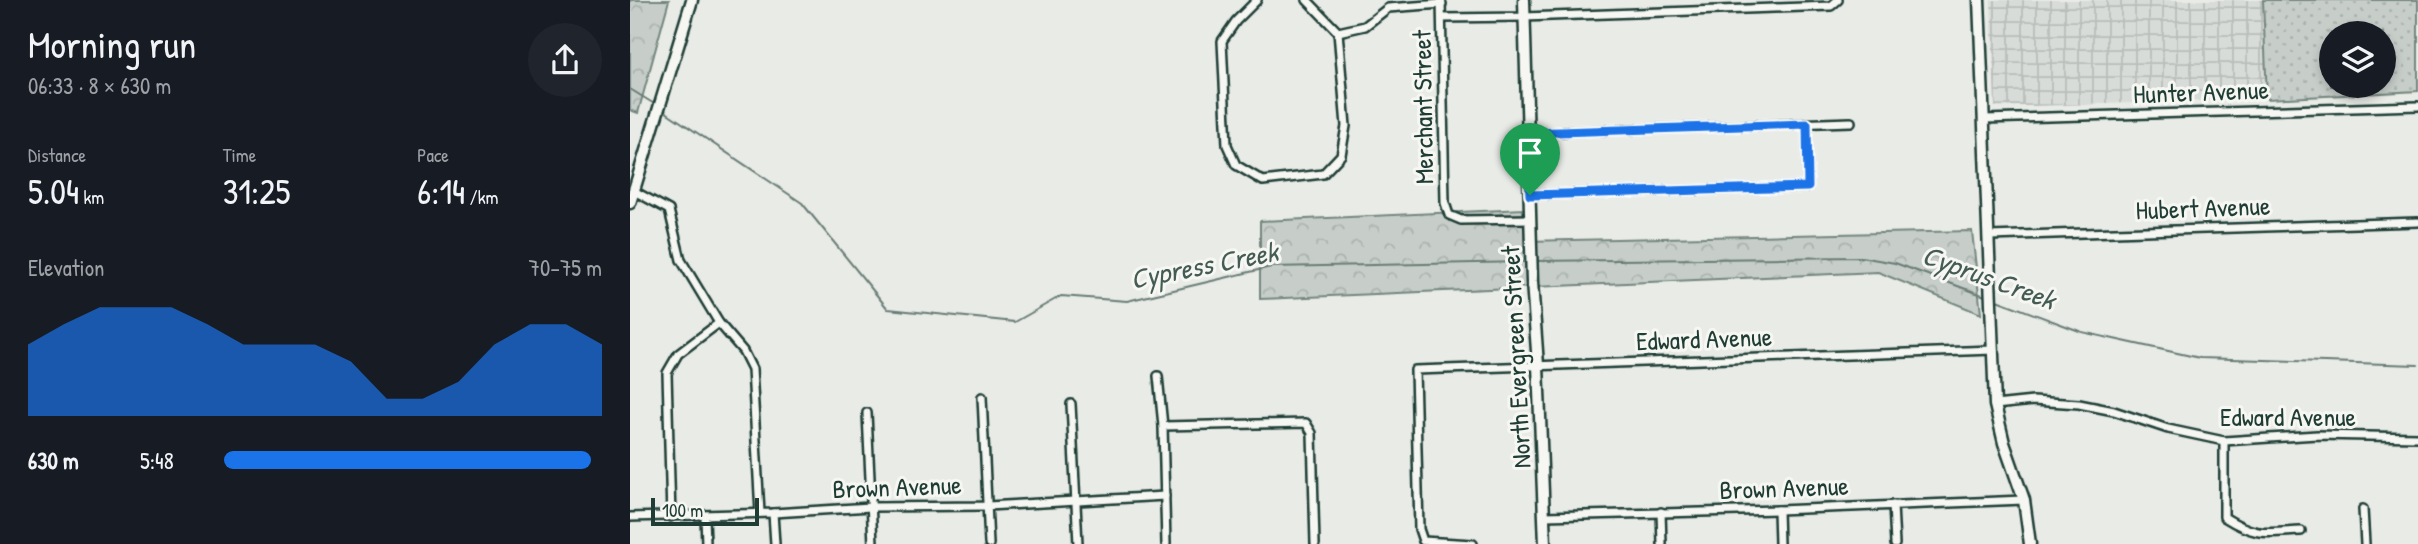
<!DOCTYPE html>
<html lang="en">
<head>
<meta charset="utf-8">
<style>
	:root { --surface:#171b24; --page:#20242c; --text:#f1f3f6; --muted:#9ea1a6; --accent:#1a73e8 }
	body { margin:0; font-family:"Patrick Hand",sans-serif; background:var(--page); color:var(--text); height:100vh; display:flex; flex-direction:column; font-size:26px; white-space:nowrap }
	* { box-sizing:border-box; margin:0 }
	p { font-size:23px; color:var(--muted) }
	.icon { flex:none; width:38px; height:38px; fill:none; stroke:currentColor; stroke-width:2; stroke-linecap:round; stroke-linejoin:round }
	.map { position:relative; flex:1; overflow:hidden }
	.drawer { display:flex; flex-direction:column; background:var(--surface); width:630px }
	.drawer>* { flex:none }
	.fabs { position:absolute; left:1689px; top:21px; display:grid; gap:14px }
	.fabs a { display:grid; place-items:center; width:77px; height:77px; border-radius:50%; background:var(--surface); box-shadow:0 4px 10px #0003; font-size:35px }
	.scale { position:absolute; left:21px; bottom:18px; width:108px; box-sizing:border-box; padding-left:7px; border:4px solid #1f3d34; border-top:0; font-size:19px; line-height:24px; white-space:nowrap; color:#1f3d34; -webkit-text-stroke:5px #f6f6f2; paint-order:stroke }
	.pin { position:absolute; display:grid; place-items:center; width:60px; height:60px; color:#fff; margin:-72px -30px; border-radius:50% 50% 50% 0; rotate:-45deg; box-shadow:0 0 7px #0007 }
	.pin .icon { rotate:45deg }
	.round { display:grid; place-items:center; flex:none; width:74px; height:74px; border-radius:37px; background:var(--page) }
	.summary { display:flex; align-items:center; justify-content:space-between; height:119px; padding:0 28px }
	h1 { font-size:38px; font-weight:600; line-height:52px }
	.stats { display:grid; grid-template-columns:repeat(3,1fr); gap:10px; height:119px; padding:7px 28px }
	.stats div { display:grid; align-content:center }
	.stats b { font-size:35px; font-weight:600 }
	.stats small { font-size:19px; font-weight:400 }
	.stats p { font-size:19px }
	.chart { height:196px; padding:14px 28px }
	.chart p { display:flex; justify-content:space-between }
	.chart svg { width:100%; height:126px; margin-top:7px; fill:var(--accent); opacity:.7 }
	ul { padding:0 28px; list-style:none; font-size:23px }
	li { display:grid; grid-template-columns:112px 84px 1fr; align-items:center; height:52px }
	li i { height:18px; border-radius:9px; background:var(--accent) }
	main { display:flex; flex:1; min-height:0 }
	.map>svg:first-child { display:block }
	.industrial { fill:url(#industrial-grid) }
	.forest { fill:url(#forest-crowns); stroke:#73867e; stroke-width:2 }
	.park { fill:url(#park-dots); stroke:#73867e; stroke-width:2; fill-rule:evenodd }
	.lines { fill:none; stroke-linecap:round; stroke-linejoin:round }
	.stream { stroke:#687c75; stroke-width:2 }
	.street-casing { stroke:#1f3d34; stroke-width:12 }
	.secondary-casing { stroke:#1f3d34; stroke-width:15 }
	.street { stroke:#f6f6f2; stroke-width:7 }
	.secondary { stroke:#f6f6f2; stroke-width:10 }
	.route-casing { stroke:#fff; stroke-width:14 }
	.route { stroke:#1a73e8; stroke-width:9 }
	.labels { text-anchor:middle; stroke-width:6; stroke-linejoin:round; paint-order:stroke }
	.street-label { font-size:26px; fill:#1f3d34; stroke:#f6f6f2 }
	.water-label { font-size:28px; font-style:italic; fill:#445c54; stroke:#f6f6f2 }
</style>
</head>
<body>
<main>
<section class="drawer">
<div class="summary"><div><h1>Morning run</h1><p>06:33 · 8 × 630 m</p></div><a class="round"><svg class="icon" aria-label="share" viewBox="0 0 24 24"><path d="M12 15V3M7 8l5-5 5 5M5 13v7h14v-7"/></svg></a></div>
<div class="stats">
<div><p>Distance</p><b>5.04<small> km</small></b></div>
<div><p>Time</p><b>31:25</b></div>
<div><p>Pace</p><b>6:14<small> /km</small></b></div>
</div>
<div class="chart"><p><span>Elevation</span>70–75 m</p>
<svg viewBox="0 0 160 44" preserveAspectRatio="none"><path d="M0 44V19L10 12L20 6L30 6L40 6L50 12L60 19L70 19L80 19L90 25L100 38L110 38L120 32L130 19L140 12L150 12L160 19V44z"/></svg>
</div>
<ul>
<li><b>630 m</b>5:48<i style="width:97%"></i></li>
</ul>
</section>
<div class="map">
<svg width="1788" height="544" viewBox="0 0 1788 544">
	<defs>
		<pattern id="industrial-grid" width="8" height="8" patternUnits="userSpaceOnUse" patternTransform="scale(1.75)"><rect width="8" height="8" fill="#d8dcd8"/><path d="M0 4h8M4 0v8" fill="none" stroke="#b9beba"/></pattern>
		<pattern id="forest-crowns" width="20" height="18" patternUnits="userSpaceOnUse" patternTransform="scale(1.75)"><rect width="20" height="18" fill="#c7cec9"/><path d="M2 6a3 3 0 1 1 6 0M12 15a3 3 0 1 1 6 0" fill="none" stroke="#aab2ad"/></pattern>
		<pattern id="park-dots" width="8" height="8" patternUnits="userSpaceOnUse" patternTransform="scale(1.75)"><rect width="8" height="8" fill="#c7cec9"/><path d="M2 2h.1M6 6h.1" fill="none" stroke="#aab2ad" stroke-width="1.8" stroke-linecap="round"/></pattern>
	</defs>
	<rect width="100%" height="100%" fill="#e9ebe7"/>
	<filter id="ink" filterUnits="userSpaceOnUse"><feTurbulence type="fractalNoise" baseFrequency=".0143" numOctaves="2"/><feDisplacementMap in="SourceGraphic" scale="14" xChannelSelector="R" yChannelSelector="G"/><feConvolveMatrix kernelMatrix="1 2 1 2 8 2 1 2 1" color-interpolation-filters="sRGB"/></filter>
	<g filter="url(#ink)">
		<path class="industrial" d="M1361,0h272l4,99 -272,8z"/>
		<g class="forest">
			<path d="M0,0h39l-31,113 -8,-3z"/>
			<path d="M894,209l2,32 446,-10 9,83 -103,-42 -618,27v-78z"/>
		</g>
		<path class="park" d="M1633,0h155v91l-151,8zM1701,33h53v53h-53z"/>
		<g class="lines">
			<g class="stream">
				<path d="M0,89l26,16"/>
				<path d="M33,110l139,93 86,106 127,13 46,-26 66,5 144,-34 255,-5"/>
				<path d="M905,261l326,-4 34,6 90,33"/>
				<path d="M1364,299l88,33 118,26 218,7"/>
			</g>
			<defs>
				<g id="street">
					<path d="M627,0l-21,21 -14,20 5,104 9,20 27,16 60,-7 18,-19 5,-29 -8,-94"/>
					<path d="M677,0l31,32 27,-6 23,-18 54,-4"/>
					<path d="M811,0l4,203 4,12 12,5 70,-1"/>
					<path d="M812,18l82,-1 307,-11 7,-6"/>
					<path d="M1355,119l433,-13"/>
					<path d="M898,133l323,-11"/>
					<path d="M4,191l35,19 12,50 38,63 24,28 9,18 8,144"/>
					<path d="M900,195l278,-8 -1,-63"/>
					<path d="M1360,236l428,-14"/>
					<path d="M528,376l5,50 3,118"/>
					<path d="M352,397l7,147"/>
					<path d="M441,404l7,140"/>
					<path d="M1365,405l38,-4 46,3 35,7 54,18 56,12 93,-6 101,2"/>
					<path d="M237,413l6,131"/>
					<path d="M533,426l143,-3 6,10 3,111"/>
					<path d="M1594,441v76c32,20 41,16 77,14"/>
					<path d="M1263,505l2,39"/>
					<path d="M1733,509l2,35"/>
					<path d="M1148,510l1,34"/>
					<path d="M1031,512l1,32"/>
					<path d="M143,513l2,31"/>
					<path d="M75,516l1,28"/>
					<path d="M915,516l233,-6 246,-10"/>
					<path d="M0,517l143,-4 98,-6 117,-1 177,-10"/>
					<path d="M41,517l-4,-144 11,-19 41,-31"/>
					<path d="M843,544l-50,-3 -4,-12 -4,-159 579,-20"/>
				</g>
				<g id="secondary">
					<path d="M894,0l8,282 6,83 7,179"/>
					<path d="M1349,0l16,405 9,38 20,57 6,44"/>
					<path d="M0,203l62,-203"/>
				</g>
			</defs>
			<use href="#street" class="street-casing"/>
			<use href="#secondary" class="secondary-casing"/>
			<use href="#street" class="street"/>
			<use href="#secondary" class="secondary"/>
		</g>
	</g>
	<g class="lines" filter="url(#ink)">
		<defs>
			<path id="route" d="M1177,124l1,63 -278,8 -2,-62z"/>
		</defs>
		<use href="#route" class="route-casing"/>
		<use href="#route" class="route"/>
	</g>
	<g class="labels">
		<g class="street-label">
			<text transform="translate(1571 92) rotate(-2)" y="9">Hunter Avenue</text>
			<text transform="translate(793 107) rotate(-91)" y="9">Merchant Street</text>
			<text transform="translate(1573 208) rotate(-2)" y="9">Hubert Avenue</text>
			<text transform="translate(1074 339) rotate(-2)" y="9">Edward Avenue</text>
			<text transform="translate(886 357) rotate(-93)" y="9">North Evergreen Street</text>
			<text x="1658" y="426">Edward Avenue</text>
			<text transform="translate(267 487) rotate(-2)" y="9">Brown Avenue</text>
			<text transform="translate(1154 488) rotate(-2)" y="9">Brown Avenue</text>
		</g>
		<g class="water-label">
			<text transform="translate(574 265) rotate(-11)" y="10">Cypress Creek</text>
			<text transform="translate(1359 277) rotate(20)" y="10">Cyprus Creek</text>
		</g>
	</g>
</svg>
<div class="fabs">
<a><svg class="icon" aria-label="layers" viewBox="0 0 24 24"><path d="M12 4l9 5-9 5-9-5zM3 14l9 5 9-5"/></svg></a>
</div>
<div class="scale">100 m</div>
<div class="pin" style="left:900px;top:195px;background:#1e9e55"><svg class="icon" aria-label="arrive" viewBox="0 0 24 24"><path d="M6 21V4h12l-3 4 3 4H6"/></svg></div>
</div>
</main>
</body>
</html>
